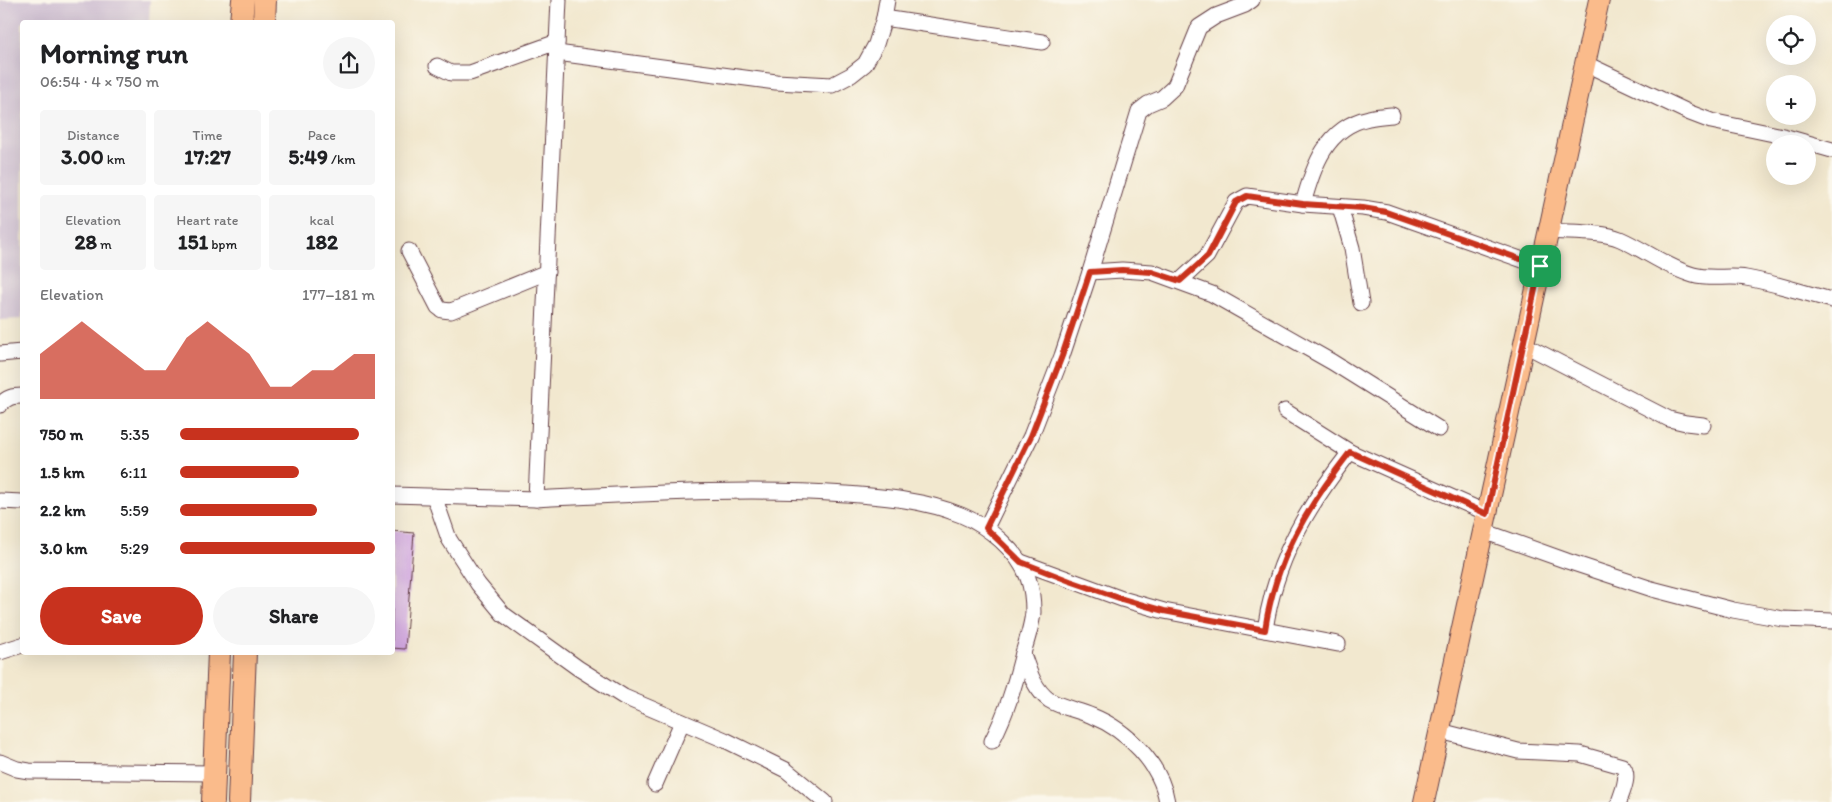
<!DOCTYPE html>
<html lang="en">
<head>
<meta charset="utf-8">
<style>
	:root { --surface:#fff; --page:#f6f6f6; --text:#202124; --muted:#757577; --accent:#c8321e }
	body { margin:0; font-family:Itim,sans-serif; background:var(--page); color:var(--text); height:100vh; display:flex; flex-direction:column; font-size:19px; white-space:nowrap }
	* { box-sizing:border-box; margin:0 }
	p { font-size:16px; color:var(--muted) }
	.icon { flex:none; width:28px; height:28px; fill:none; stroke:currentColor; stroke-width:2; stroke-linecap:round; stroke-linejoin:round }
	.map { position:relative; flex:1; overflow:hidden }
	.side { position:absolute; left:20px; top:20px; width:375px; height:635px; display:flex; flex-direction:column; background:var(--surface); border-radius:5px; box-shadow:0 5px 20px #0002 }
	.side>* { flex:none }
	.tools { position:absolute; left:1766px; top:15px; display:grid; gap:10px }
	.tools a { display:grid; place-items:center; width:50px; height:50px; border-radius:50%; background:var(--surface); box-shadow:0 5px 20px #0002; font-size:25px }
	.pin { position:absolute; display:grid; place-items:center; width:42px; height:42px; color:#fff; margin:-21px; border-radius:10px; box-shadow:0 2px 8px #0006 }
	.round { display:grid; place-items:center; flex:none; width:52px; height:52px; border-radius:26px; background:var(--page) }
	.summary { display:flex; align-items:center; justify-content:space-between; height:85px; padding:0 20px }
	h1 { font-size:28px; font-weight:700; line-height:38px }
	.figures { display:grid; grid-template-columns:repeat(3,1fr); gap:8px; height:85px; padding:5px 20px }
	.figures div { display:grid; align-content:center; border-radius:5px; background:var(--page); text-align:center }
	.figures b { font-size:21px; font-weight:700 }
	.figures small { font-size:14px; font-weight:400 }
	.figures p { font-size:14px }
	.chart { height:140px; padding:10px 20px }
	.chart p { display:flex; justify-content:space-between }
	.chart svg { width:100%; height:90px; margin-top:5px; fill:var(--accent); opacity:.7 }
	.cta { display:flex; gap:10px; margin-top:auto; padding:10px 20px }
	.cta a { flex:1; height:58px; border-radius:30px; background:var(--accent); color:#fff; font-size:20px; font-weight:700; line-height:58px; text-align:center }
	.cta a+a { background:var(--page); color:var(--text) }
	ul { padding:0 20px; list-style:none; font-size:16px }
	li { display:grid; grid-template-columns:80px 60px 1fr; align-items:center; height:38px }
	li i { height:12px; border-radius:6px; background:var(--accent) }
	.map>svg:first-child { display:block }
	.industrial { fill:#cebed1 }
	.building { fill:#cd9fdf }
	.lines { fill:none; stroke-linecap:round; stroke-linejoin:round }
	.minor-casing { stroke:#633d44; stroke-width:17 }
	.major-casing { stroke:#633d44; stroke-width:22 }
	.highway-casing { stroke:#633d44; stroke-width:24 }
	.minor { stroke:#fff; stroke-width:15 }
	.major { stroke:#fabb8b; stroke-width:20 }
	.highway { stroke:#fabb8b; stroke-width:22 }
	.route-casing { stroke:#fff; stroke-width:10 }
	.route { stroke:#c8321e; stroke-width:6 }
</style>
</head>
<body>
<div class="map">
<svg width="1832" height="802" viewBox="0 0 1832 802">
	<rect width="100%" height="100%" fill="#fbf7ec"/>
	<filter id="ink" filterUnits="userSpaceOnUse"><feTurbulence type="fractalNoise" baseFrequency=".02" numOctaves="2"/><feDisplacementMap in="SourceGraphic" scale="10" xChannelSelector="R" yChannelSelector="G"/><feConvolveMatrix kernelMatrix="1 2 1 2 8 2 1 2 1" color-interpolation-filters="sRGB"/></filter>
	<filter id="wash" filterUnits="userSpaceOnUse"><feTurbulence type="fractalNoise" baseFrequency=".0096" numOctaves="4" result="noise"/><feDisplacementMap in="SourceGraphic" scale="20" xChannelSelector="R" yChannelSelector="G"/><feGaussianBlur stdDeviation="1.12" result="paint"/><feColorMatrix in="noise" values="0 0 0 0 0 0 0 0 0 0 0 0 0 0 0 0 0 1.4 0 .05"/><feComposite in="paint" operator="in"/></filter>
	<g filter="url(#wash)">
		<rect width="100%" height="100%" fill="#f2e8cf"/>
		<path class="industrial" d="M0,0h150l-1,22h-127v297l-22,1z"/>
		<g id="blocks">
			<path class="building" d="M392,531l22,2 -9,116 -13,-1z"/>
		</g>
	</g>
	<g filter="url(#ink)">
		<use href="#blocks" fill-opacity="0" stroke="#633d44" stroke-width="1"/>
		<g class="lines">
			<defs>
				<g id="minor">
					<path d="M884,18l158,24"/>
					<path d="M557,53l219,29 56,3 19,-10 14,-11 11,-20 8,-26 3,-18"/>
					<path d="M1584,63l106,50 21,8 72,15 49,14"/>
					<path d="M437,66l14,7h19l87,-31"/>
					<path d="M1303,204c10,-37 23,-77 66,-86 7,-2 15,-2 23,-3"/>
					<path d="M1340,207l12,41 9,55"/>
					<path d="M1548,231c21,2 53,0 72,8 25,11 46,28 73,36 17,5 36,0 53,3 29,5 58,15 86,22"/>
					<path d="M409,251l29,56 4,3 9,1 96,-39"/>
					<path d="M1090,272l32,-2 30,2 60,22 120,68 107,67"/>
					<path d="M1180,281l27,-25 29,-54 11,-6 56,8 60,4 24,4 153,54"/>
					<path d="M1523,344l146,75 17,4 17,2"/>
					<path d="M0,354l22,-2"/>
					<path d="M0,405c7,-8 13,-9 22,-9"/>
					<path d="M1285,411l65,41 137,61"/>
					<path d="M392,495l144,4 23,-499"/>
					<path d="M434,496l15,43 29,45 25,30 75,54 46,29 101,43 61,30 39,32"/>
					<path d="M536,499c103,-5 207,-12 310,-5 39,3 79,6 115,21 27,11 57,36 67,63 4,11 5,23 5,34 -1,13 -6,28 -10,41 -8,31 -16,59 -31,88"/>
					<path d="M0,501l22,1"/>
					<path d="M986,528l45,-92 31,-80 28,-84 49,-161 9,-7 14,-6 13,-12 24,-59 17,-11 29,-11 7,-5"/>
					<path d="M1483,531l84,30 85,28 81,21 50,9 49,2"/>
					<path d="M1021,562l101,37 42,12 174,33"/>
					<path d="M1265,630c10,-70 42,-123 85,-178"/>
					<path d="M0,652l22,-7"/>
					<path d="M1023,654c6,17 11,35 26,46 13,8 30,10 43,16 35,14 69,48 75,86"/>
					<path d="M1440,731l78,20 62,3 42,12c9,9 0,26 -3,36"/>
					<path d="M0,762l17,7 12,2 185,2"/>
					<path d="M655,784l27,-62"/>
				</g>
				<path id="major" d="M1424,802l175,-802"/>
				<g id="highway">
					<path d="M241,22l2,-22"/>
					<path d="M264,22l1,-22"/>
					<path d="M213,802l6,-150"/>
					<path d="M239,802l6,-150"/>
				</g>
			</defs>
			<use href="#minor" class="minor-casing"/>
			<use href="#major" class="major-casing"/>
			<use href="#highway" class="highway-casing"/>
			<use href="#minor" class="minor"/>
			<use href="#major" class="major"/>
			<use href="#highway" class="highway"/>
		</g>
	</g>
	<g class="lines" filter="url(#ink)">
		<defs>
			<path id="route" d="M1247,196l56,8 60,4 23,4 154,54 -53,248 -137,-62c-43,55 -75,108 -85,178l-101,-19 -42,-12 -52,-18 -49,-19 -35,-34 45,-92 31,-80 28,-84 32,-2 30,2 28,9 28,-25 28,-54z"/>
		</defs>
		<use href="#route" class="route-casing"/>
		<use href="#route" class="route"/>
	</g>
</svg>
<div class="tools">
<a><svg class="icon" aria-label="locate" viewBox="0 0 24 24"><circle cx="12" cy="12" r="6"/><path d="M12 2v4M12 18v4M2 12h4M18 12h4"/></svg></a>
<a>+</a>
<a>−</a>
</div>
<div class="pin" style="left:1540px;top:266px;background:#1e9e55"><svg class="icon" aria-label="arrive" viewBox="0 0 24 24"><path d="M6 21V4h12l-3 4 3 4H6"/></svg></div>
<section class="side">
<div class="summary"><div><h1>Morning run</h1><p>06:54 · 4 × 750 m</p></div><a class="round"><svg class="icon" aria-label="share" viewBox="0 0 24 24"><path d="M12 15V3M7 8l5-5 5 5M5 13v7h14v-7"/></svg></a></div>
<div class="figures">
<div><p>Distance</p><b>3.00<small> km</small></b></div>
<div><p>Time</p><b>17:27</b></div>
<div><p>Pace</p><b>5:49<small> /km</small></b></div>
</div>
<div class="figures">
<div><p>Elevation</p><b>28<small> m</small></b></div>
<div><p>Heart rate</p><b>151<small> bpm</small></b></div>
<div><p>kcal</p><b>182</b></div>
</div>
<div class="chart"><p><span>Elevation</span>177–181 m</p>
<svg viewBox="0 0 160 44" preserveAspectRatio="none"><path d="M0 44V22L10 14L20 6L30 14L40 22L50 30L60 30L70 14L80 6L90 14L100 22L110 38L120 38L130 30L140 30L150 22L160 22V44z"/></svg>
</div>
<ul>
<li><b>750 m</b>5:35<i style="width:92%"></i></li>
<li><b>1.5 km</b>6:11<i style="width:61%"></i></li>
<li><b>2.2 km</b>5:59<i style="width:70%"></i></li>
<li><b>3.0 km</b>5:29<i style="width:100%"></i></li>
</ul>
<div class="cta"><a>Save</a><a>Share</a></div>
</section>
</div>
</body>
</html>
